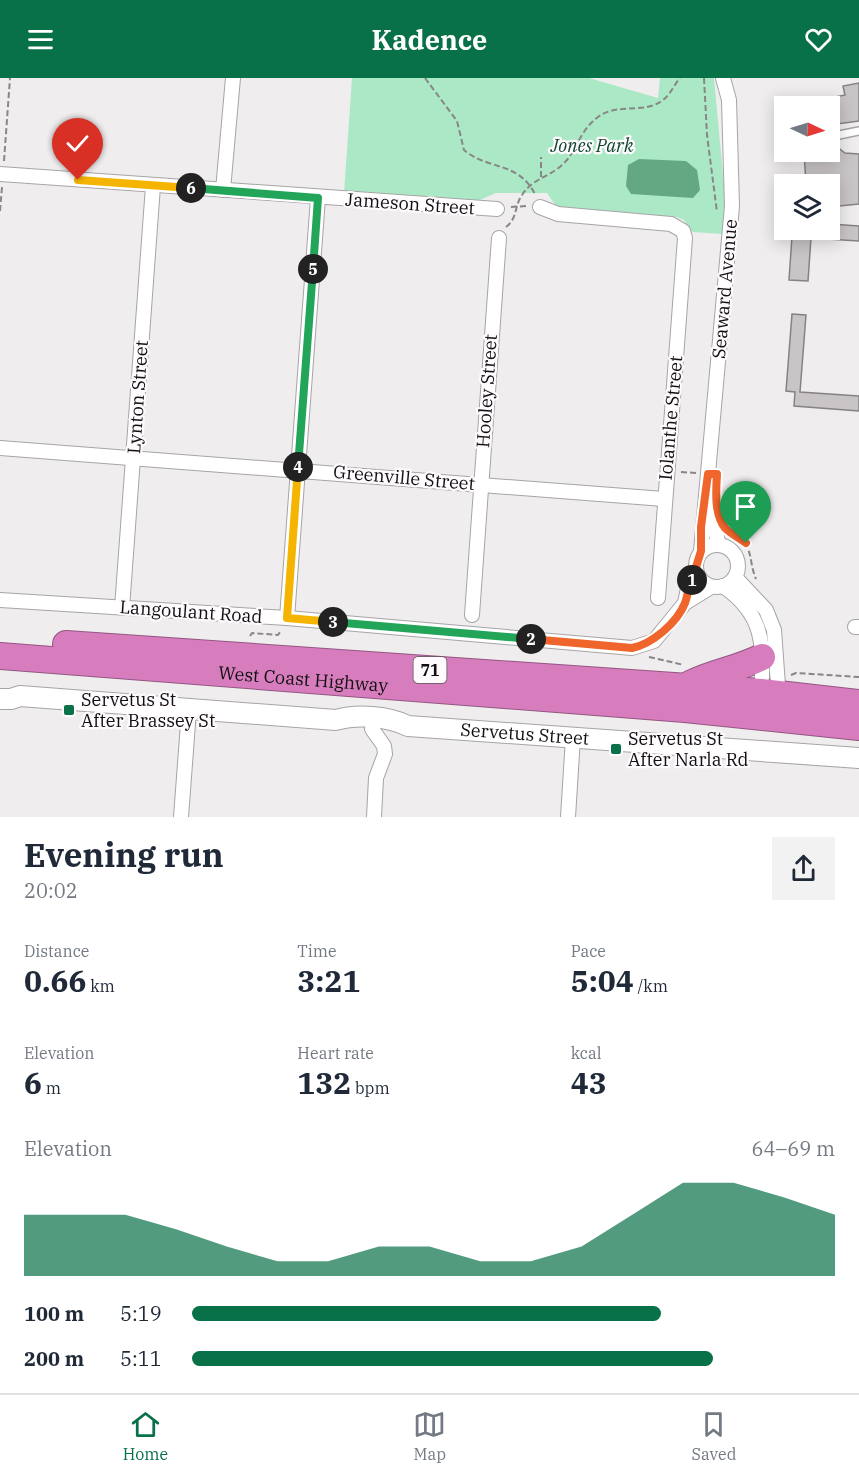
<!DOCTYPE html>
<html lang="en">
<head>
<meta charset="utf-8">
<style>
	:root { --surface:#fff; --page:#f2f2f3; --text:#1f2937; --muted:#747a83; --line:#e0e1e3; --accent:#097148 }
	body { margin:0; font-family:"IBM Plex Serif",serif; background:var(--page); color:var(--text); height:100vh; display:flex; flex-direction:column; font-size:22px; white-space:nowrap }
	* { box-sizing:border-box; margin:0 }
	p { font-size:20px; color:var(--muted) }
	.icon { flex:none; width:33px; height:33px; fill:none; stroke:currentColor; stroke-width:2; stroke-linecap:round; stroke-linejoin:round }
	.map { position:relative; height:739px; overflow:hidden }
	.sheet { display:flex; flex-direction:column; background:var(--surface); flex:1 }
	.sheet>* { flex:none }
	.needle { width:39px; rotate:94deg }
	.controls { position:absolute; left:774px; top:18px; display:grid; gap:12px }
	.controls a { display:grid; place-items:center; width:66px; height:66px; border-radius:0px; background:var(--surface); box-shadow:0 3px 15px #0003; font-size:30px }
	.pin { position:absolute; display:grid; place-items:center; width:51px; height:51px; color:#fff; margin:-62px -26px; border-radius:50% 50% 50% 0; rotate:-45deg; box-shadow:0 0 6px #0007 }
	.pin .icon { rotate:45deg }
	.km { position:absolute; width:30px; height:30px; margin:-15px; border-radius:50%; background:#222; color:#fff; font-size:16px; line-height:30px; text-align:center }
	.round { display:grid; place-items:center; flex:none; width:63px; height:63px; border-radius:0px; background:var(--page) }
	.headline { display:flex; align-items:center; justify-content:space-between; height:102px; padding:0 24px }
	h1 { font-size:33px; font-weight:800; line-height:45px }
	.metrics { display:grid; grid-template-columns:repeat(3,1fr); gap:9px; height:102px; padding:6px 24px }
	.metrics div { display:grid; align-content:center }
	.metrics b { font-size:30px; font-weight:800 }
	.metrics small { font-size:16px; font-weight:400 }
	.metrics p { font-size:16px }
	.chart { height:168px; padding:12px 24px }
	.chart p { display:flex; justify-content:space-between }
	.chart svg { width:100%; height:108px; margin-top:6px; fill:var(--accent); opacity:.7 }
	ul { padding:0 24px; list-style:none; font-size:20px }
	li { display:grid; grid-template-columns:96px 72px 1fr; align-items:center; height:45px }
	li i { height:15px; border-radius:8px; background:var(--accent) }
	header { display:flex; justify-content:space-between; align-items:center; height:78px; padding:0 24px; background:var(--accent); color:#fff; font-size:27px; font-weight:800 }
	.tab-bar { display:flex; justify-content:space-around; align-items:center; height:84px; border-top:2px solid var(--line); background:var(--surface); font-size:16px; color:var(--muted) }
	.tab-bar a { display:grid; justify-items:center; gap:3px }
	.tab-bar .selected { color:var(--accent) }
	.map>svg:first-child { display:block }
	.green { fill:#abe9c6 }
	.water { fill:#63a883 }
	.building { fill:#c9c5c7; stroke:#858284; stroke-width:1.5 }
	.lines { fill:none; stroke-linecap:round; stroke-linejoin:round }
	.lane-casing { stroke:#a7a4a6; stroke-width:10 }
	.street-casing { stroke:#a7a4a6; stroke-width:16 }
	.secondary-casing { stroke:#a7a4a6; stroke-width:22 }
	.highway-casing { stroke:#925781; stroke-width:28 }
	.path { stroke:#888687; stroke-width:2; stroke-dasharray:6 3; stroke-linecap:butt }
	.lane { stroke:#fff; stroke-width:7 }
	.street { stroke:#fff; stroke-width:14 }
	.secondary { stroke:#fff; stroke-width:20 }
	.highway { stroke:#d77dbe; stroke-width:26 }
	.split-1-casing { stroke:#fff; stroke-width:12 }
	.split-2-casing { stroke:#fff; stroke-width:12 }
	.split-3-casing { stroke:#fff; stroke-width:12 }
	.split-4-casing { stroke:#fff; stroke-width:12 }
	.split-5-casing { stroke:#fff; stroke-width:12 }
	.split-6-casing { stroke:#fff; stroke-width:12 }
	.split-7-casing { stroke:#fff; stroke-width:12 }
	.split-1 { stroke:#f0652b; stroke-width:8 }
	.split-2 { stroke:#f0652b; stroke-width:8 }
	.split-3 { stroke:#22a559; stroke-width:8 }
	.split-4 { stroke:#f5b400; stroke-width:8 }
	.split-5 { stroke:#22a559; stroke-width:8 }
	.split-6 { stroke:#22a559; stroke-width:8 }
	.split-7 { stroke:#f5b400; stroke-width:8 }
	.poi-dot { fill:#097148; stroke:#fefafd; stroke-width:2 }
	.labels { text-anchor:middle; stroke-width:4.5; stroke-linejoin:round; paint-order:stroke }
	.shield { fill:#fefafd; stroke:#585658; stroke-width:1.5 }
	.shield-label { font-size:16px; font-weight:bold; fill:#111011 }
	.park-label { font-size:18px; font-style:italic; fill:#0d462d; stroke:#fefafd }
	.street-label { font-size:18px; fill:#111011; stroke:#fefafd }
	.poi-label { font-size:18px; fill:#111011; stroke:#fefafd; text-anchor:start }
</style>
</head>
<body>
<header><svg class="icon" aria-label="menu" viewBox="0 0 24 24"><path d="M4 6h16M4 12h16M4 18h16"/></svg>Kadence<svg class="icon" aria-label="heart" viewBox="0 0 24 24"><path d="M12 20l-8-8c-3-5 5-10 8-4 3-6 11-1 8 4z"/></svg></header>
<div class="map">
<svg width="859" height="739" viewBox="0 0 859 739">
	<rect width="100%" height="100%" fill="#f0edef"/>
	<path class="green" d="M352,0h237l69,20 2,-20h54l11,118 -2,38 -31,-2 -8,-12 -7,-3 -119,-8 -11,-16h-51l-21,9 -131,-9z"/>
	<path class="water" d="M639,81l47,2 11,9 3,20 -7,8 -62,-4 -5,-8 2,-21z"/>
	<g class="building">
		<path d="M859,5v38l-29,4v-27l15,-3 -2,-9z"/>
		<path d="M836,68l9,7 14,1v50l-29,3v-23h-24l-2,-32h26v-5z"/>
		<path d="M830,146l29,2v15l-48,-3 -3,43 -19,-1 3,-44 16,2v-8h22z"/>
		<path d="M792,236l14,1 -6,77 59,4v15l-65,-5 1,-14 -9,-1z"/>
	</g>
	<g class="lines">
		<defs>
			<path id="lane" d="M830,53l9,4 20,-4"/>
			<g id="street">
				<path d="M0,96l497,35"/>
				<path d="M223,112l10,-112"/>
				<path d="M540,129l18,7 113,10 12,7 2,7 -27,360"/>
				<path d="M0,370l664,51"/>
				<path d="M707,427l12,39"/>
				<circle cx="717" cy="488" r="21"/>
				<path d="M701,473l31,-345 -3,-106 -6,-22"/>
				<path d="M735,499l31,33 8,20 5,69"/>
				<path d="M723,508c45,31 40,64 38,112"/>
				<path d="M0,522l287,18 345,30 22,-7 31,-38 26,-16"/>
				<path d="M685,525l3,-15 8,-16"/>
				<path d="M122,530l31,-422"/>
				<path d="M472,537l27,-377"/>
				<path d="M287,540l31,-420"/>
				<path d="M855,549h4"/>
				<path d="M372,651l12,17 1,8 -9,24 -2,39"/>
				<path d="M181,739l8,-107"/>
				<path d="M568,739l5,-79"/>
			</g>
			<g id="secondary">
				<path id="s1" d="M0,621h11l9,-3 316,24c21,-6 52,-4 72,6l451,32"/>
			</g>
			<g id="highway">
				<path d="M66,566l695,48 98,11"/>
				<path id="s2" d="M0,578l685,53 174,18"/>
				<path d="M690,606c24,-12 49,-15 72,-27"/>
			</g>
		</defs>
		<use href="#lane" class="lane-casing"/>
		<use href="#street" class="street-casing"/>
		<use href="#secondary" class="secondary-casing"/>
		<use href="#highway" class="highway-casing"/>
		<g class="path">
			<path d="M425,0l32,43 7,29c23,20 54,11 71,44"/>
			<path d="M704,0l3,57 10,77"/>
			<path d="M4,83l6,-83"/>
			<path d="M541,99v-20"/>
			<path d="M511,129l15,-1"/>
			<path d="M0,133l2,-24"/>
			<path d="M506,149c12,-9 8,-21 16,-32 10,-16 27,-18 40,-30 15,-13 16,-33 36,-48 20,-15 46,-2 65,-17 7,-5 11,-15 17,-22"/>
			<path d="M681,394l15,1"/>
			<path d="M730,454c26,15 17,25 26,47"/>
			<path d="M250,558l2,-3 26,2 2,-3"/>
			<path d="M649,579l35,8"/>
			<path d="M791,597l5,-2 63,4"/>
		</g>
		<use href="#lane" class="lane"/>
		<use href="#street" class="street"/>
		<use href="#secondary" class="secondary"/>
		<use href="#highway" class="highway"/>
	</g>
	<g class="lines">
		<defs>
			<path id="split-1" d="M692,502l9,-29v-24l7,-53h9c-1,17 -3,40 8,54 6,6 14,10 21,15"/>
			<path id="split-2" d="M531,561l101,9c20,-4 45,-25 53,-45 3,-8 3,-15 7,-23"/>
			<path id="split-3" d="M333,544l198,17"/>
			<path id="split-4" d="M298,389l-11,151 46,4"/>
			<path id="split-5" d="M298,389l15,-198"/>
			<path id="split-6" d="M191,110l127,10 -5,71"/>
			<path id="split-7" d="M78,102l113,8"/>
		</defs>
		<use href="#split-1" class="split-1-casing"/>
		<use href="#split-2" class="split-2-casing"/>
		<use href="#split-3" class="split-3-casing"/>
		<use href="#split-4" class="split-4-casing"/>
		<use href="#split-5" class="split-5-casing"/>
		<use href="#split-6" class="split-6-casing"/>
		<use href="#split-7" class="split-7-casing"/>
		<use href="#split-1" class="split-1"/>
		<use href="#split-2" class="split-2"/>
		<use href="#split-3" class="split-3"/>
		<use href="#split-4" class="split-4"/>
		<use href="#split-5" class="split-5"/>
		<use href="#split-6" class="split-6"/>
		<use href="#split-7" class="split-7"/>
	</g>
	<g class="poi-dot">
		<rect x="63" y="626" width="12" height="12" rx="3"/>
		<rect x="610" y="665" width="12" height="12" rx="3"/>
	</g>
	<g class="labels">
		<rect class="shield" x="413.5" y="579" width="33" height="26" rx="4.5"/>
		<g class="shield-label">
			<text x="430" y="598">71</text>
		</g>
		<g class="park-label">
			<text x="592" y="74">Jones Park</text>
		</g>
		<g class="street-label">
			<text transform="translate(410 126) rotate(4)" y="6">Jameson Street</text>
			<text transform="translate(725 211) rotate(-85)" y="6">Seaward Avenue</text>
			<text transform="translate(487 313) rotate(-86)" y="6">Hooley Street</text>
			<text transform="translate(138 319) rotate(-86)" y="6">Lynton Street</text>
			<text transform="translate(671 340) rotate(-85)" y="6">Iolanthe Street</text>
			<text transform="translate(404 400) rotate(5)" y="6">Greenville Street</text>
			<text transform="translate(191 534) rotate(4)" y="6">Langoulant Road</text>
			<text dy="6" stroke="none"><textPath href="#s2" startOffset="304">West Coast Highway</textPath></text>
			<text dy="6" stroke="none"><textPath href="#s1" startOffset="528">Servetus Street</textPath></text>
		</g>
		<g class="poi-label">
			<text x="81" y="628">Servetus St<tspan x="81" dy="21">After Brassey St</tspan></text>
			<text x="628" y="667">Servetus St<tspan x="628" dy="21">After Narla Rd</tspan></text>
		</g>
	</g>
</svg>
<div class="controls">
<a><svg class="needle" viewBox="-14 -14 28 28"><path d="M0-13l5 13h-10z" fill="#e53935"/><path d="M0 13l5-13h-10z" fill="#747a83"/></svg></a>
<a><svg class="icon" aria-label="layers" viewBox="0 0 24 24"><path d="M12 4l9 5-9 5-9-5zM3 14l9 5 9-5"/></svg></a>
</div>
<div class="pin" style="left:746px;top:465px;background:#1e9e55"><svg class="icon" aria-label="arrive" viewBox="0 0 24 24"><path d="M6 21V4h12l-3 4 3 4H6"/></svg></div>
<div class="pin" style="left:78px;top:102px;background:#d93025"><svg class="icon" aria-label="check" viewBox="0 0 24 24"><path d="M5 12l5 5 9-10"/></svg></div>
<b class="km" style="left:692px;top:502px">1</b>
<b class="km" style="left:531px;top:561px">2</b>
<b class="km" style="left:333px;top:544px">3</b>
<b class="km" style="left:298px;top:389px">4</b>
<b class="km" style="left:313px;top:191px">5</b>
<b class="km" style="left:191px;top:110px">6</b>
</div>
<section class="sheet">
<div class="headline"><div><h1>Evening run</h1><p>20:02</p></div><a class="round"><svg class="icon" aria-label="share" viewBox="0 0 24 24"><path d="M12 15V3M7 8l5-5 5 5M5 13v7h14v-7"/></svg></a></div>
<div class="metrics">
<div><p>Distance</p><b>0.66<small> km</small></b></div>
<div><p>Time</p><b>3:21</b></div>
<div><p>Pace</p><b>5:04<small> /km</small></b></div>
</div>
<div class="metrics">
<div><p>Elevation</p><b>6<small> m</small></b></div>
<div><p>Heart rate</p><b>132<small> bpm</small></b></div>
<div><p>kcal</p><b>43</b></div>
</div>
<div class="chart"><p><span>Elevation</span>64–69 m</p>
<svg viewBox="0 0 160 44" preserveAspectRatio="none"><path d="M0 44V19L10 19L20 19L30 25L40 32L50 38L60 38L70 32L80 32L90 38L100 38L110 32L120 19L130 6L140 6L150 12L160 19V44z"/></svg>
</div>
<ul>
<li><b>100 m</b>5:19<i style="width:73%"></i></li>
<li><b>200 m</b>5:11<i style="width:81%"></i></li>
</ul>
</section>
<nav class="tab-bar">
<a class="selected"><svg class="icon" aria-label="home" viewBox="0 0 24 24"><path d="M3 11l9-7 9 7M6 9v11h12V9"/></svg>Home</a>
<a><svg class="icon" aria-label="map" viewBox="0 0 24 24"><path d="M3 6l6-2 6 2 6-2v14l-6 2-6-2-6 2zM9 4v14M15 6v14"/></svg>Map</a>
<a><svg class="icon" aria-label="saved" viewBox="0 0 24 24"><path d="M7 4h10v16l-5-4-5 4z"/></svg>Saved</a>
</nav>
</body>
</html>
